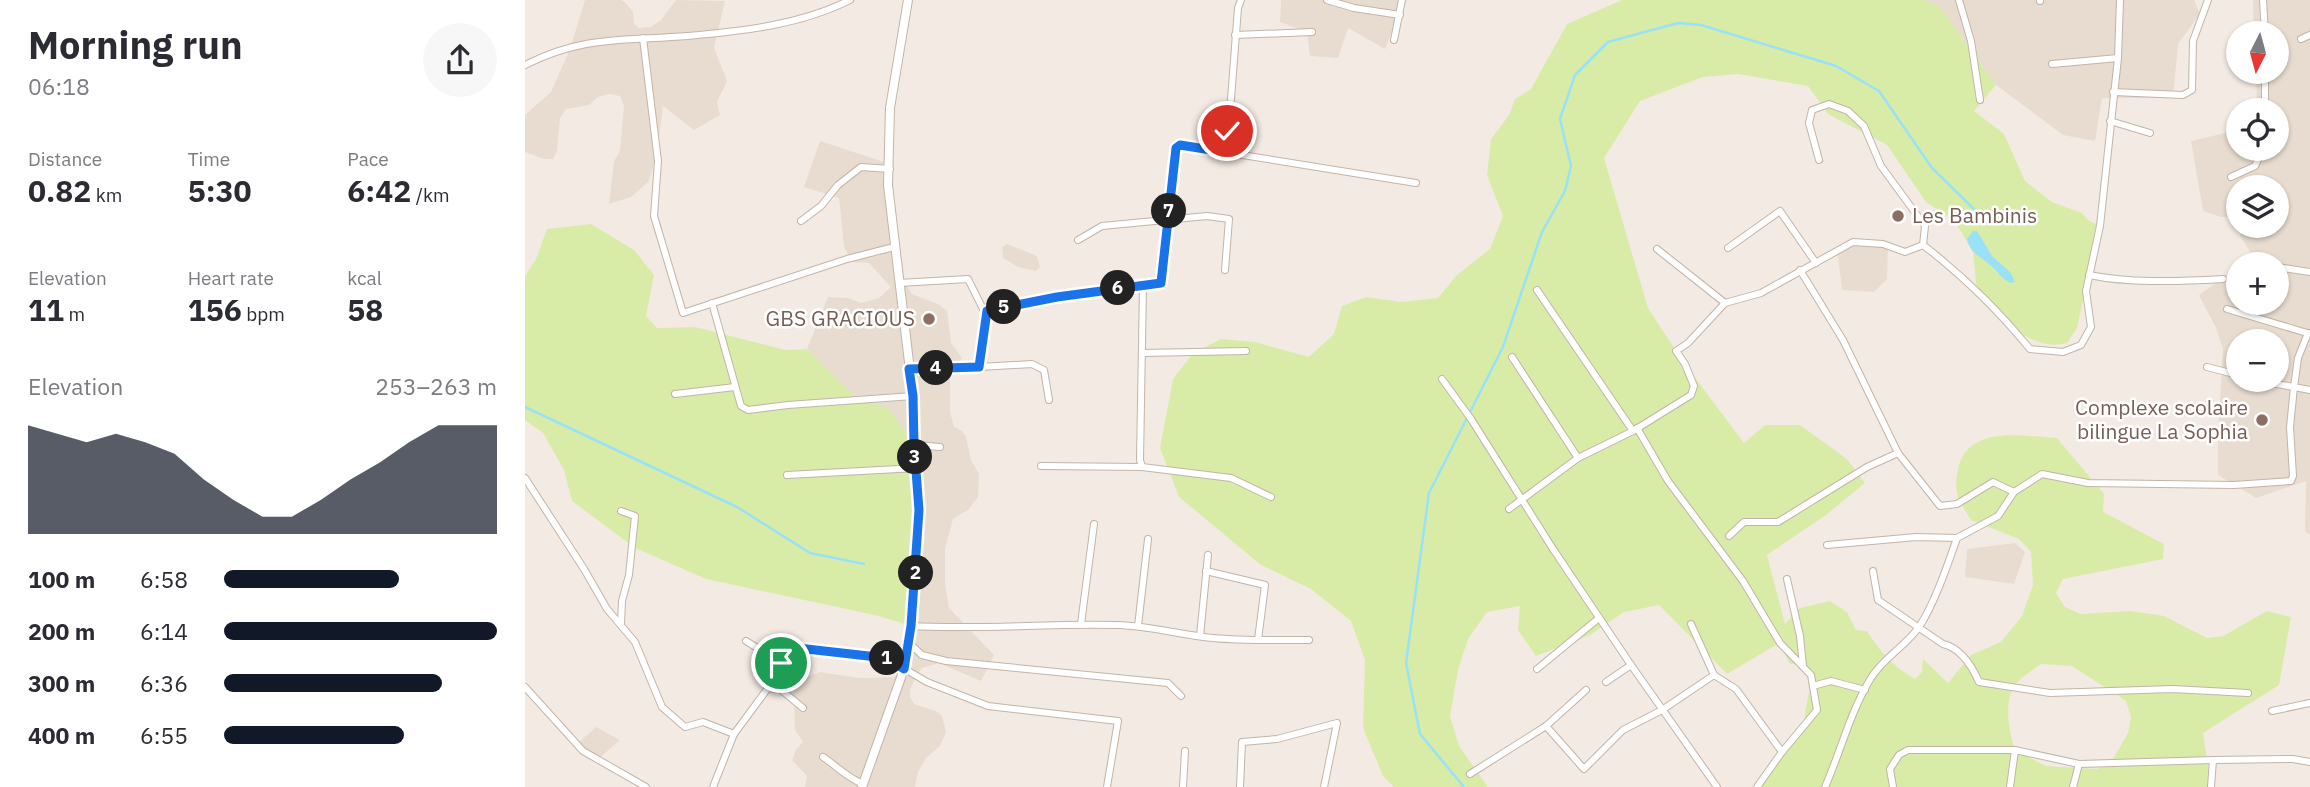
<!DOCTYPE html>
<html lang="en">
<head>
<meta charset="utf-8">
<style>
	:root { --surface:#fff; --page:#f7f7f7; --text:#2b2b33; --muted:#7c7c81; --accent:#111827 }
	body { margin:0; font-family:"IBM Plex Sans",sans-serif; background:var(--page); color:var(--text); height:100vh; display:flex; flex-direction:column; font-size:26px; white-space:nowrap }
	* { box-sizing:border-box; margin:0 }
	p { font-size:23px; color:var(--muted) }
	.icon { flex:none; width:38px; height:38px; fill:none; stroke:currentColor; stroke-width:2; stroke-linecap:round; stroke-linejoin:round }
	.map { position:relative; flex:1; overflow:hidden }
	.side { display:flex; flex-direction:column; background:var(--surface); width:525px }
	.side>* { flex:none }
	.needle { width:46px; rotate:186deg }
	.buttons { position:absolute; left:1701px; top:21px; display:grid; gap:14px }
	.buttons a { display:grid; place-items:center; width:63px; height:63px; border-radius:50%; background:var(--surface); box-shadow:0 2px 5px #0004; font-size:35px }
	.pin { position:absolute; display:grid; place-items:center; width:60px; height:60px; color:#fff; margin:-30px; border:4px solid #fff; border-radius:50%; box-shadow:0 2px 7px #0007 }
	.km { position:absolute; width:35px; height:35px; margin:-18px; border-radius:50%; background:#222; color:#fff; font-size:19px; line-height:35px; text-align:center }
	.round { display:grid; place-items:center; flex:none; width:74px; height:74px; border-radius:37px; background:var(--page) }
	.summary { display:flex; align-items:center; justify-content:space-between; height:119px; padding:0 28px }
	h1 { font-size:38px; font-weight:800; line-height:52px }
	.figures { display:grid; grid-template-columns:repeat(3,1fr); gap:10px; height:119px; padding:7px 28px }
	.figures div { display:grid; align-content:center }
	.figures b { font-size:30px; font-weight:800 }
	.figures small { font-size:19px; font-weight:400 }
	.figures p { font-size:19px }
	.chart { height:196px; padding:14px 28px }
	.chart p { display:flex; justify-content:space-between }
	.chart svg { width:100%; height:126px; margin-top:7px; fill:var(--accent); opacity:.7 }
	ul { padding:0 28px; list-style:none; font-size:23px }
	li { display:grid; grid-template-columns:112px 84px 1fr; align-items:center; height:52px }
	li i { height:18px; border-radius:9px; background:var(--accent) }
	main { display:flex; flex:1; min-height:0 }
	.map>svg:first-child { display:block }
	.residential { fill:#e8dcd0; fill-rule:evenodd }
	.green { fill:#d9eca7; fill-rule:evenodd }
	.water { fill:#98e1f6 }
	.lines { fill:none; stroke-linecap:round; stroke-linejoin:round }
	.stream { stroke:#98e1f6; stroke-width:2.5 }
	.minor-casing { stroke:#c2b4a8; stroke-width:8 }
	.tertiary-casing { stroke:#c2b4a8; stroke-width:10 }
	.minor { stroke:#fff; stroke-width:6 }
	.tertiary { stroke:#fff; stroke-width:8 }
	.route-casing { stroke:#fff; stroke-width:14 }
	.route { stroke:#1a73e8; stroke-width:9 }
	.education-dot { fill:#8d6e63; stroke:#fff; stroke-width:2.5 }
	.labels { text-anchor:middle; stroke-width:5; stroke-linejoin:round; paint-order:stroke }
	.education-label { font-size:21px; fill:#785e54; stroke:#fff; text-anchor:end }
</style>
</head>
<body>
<main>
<section class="side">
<div class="summary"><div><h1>Morning run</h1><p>06:18</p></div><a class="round"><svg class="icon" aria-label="share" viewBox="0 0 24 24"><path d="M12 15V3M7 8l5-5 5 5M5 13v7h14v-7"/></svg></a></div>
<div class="figures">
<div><p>Distance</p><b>0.82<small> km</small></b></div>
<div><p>Time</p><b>5:30</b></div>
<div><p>Pace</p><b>6:42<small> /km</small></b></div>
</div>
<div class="figures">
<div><p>Elevation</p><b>11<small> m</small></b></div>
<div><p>Heart rate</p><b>156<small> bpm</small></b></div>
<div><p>kcal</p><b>58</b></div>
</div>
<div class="chart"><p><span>Elevation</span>253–263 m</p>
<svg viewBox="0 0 160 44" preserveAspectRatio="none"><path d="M0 44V6L10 9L20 12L30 9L40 12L50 16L60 25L70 32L80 38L90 38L100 32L110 25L120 19L130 12L140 6L150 6L160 6V44z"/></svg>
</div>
<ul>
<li><b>100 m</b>6:58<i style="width:64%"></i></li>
<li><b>200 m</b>6:14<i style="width:100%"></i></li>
<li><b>300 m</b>6:36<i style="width:80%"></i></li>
<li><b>400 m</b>6:55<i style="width:66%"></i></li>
</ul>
</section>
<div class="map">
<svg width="1785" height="787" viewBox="0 0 1785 787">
	<rect width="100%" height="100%" fill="#f3ebe3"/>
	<g class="residential">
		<path d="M60,0h36l4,2 8,10 1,12 5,4 12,-1 10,-7 15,-20 49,1 -11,47 13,33 -10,21 3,13 -26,15 -31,-24 -6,47 -8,28 -18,16 -22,7 5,-43 6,-10 4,-45 -4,-10 -11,-2 -11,3 -9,8 -23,4 -6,9 -3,33 -4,8h-9l-19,-7v-37l26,-23 19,-43z"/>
		<path d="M756,0h123l-19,49 -37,-21 -10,30 -28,-2 -3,-24 -27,-10z"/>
		<path d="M1400,0h269l6,14 -22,30 -5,54h-71l-7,43 -32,-6 -67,-50 -56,-78z"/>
		<path d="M1728,0h57v535l-5,-4 1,-50 -50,17 -38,-23v-40l5,-86 -7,-21 -17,-33 39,-28v36h39v-39h-35l11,-7 -13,-21 3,-10h34v-39h-39v30h-17l-18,-6 -12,-70 47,-11v19h39v-39h-20l-1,-38h21v-39h-23zM1713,341h39v39h-39z"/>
		<path d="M295,141l70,23 -1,31 11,86 6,3 6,10 26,10 9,7 4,32 11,15 -12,20v34l4,15 7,3 5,7 5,23 8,14 -1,23 -10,13 -15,9 -8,30v35l4,24 45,47 -13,26 -42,-18 -17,5 -5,6 -7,16v7l4,7 22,7 6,5 4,16 -6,14 -14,12 -8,14 -3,15h-110l2,-11 -15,-16 4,-10 7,-8 -8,-12 -1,-27 -7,-7 -8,-25 25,7 16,-6 39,6 35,-1 10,-8 12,-101 -60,-170 -49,-49 21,-52 20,1 13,5 18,-5 12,-11 -22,-24 -17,-1 -8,-15 -5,-49 -35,-11z"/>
		<path d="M1336,242l27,5 -1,32 -13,13 -32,-2 -4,-35 6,-11z"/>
		<path d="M482,244l30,12 3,11 -4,4 -18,-4 -15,-9 -1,-11z"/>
		<path d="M1490,543l10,9 -11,32 -49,-7 2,-28z"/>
		<path d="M71,727l24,13 -23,20 -21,-15z"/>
	</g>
	<g class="green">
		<path d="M1097,0h303l15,7 56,78 -22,26 30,23 21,47 27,21 30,11 7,8 10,4 -22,103 -10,15c-37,10 -66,-27 -90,-50l-4,-41 -18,-31 -29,-19 -39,-57 -59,-31 -20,-28 -70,-12 -35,3 -63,24 -36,57 44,150 36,55 60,80 21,-18h35l47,34 18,24 -39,32 -59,40 18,69 15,-16 30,-7 17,11 9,18 11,1c13,21 27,36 48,48l7,-7 1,-13 25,24 23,-28 30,-13 21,-26 11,-31 -2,-33 -12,-13 -48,-19c-13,-21 -18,-27 -13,-51 9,-44 65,-33 99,-31l47,56 -1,18 61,32 -1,15 -100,20 -7,14 9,14 15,7 50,-3 34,5 43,22 16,-2 44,-25 24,6 -12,68 -76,48 8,54h-453l46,-56 1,-19 8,-40 -9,-8h-14l-11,-21 -52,31 -68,-69 -35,7 -34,23 -54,21 -18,-26 2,-24 -33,6 -19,27 -10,31 -8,46 9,30 29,41h-94l-11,-11 -20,-48 2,-68 -14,-39 -40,-32 -50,-24 -82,-68 -19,-49 13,-69 20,-26 28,-14 34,3 54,15 25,-23 8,-28 24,-9 36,5 36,-4 19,-23 33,-26 13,-33 -16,-41 4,-36 18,-24 6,-16 16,-10 36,-65zM1516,664l31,2 54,35 5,16 -3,16 -16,28 -15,8 -51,-3 -31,-16c-6,-19 -12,-47 0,-65 6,-8 18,-15 26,-21z"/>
		<path d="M66,224l43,26 20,25 -8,41 11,12 38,-1 91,23 21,-1 49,49 33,11 25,36 3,23 -6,158 -32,-10 -173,-37 -71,-31 -63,-47 -8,-31 -21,-37 -18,-13v-144l11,-17 11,-30z"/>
	</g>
	<path class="water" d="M1448,231h4l15,25 19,17 4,9 -4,1c-11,-5 -13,-12 -22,-19 -9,-8 -19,-11 -22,-25z"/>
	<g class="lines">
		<g class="stream">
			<path d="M0,407l212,100 73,46 54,11"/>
			<path d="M939,787l-44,-53 -14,-71 23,-170 74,-146 39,-115 23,-41 6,-25 -11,-47 15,-44 33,-33 70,-19 23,2 135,41 43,25 53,77 49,48"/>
		</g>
		<defs>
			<g id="minor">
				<path d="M802,0l27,8 46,7"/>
				<path d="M1434,0l12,41 9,59"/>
				<path d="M1515,0v1"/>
				<path d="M1738,0l2,33"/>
				<path d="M710,35l77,-3"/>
				<path d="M118,38l15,123 -4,55 29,97 164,-54 47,-12"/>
				<path d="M1776,39l9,-4"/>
				<path d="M869,40l8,-40"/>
				<path d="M1527,64l66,-6 2,-58"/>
				<path d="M0,65c60,-30 100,-24 163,-29 55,-5 112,-11 162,-36"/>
				<path d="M1588,92l70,3 9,-5 1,-49 15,-41"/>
				<path d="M1740,110v-38"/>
				<path d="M1585,121l40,12"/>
				<path d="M699,152l7,-53 7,-91 3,-8"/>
				<path d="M1706,177l24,-11 8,-17"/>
				<path d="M276,221l20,-15 17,-21 23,-18 29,2"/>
				<path d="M553,240l24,-14 105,-10 22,3 -4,51"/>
				<path d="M1398,245c39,30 75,65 107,104l33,3 18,-7 10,-18 -5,-36 14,-65 18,-168"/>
				<path d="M1203,248l52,-37 36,52"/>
				<path d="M1132,249l68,54"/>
				<path d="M1726,263l9,1"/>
				<path d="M1752,267l33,5"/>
				<path d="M1275,270l43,70 55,113 42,53 17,-2 36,-22 21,10"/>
				<path d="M1564,275c44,9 91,6 134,4"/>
				<path d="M374,283l69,-4 15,30 4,2 70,-14 104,-14 2,-3 13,-132 4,-3 236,38"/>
				<path d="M618,285l-3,175 2,7 89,11 40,19"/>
				<path d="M1012,290l96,141"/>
				<path d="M187,303l29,103 7,4 40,-5 125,-9"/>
				<path d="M1702,309l80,24"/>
				<path d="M1783,333l-10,25 -4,29 16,3"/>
				<path d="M617,353l104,-2"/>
				<path d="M987,357l66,101"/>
				<path d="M454,367l53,-3 12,6 5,30"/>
				<path d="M1682,367l31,8"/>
				<path d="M384,369l70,-2 8,-56"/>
				<path d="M917,379l29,40 82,130 78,116"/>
				<path d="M150,394l60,-7"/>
				<path d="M1112,428l31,53 75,100 37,62 31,32 6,35 -35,42 -25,35"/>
				<path d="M389,445l26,2"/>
				<path d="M516,466l101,1"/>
				<path d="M262,475l130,-7"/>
				<path d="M0,478l59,91 23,40 28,33 27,65 23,20 18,-5 31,12"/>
				<path d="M984,509l69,-51 55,-27 58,-36 3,-9 -9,-22 -9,-13 12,-8 37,-40 36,-10 92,-51 30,2 22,8 18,-7 2,-19 -44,-60 -17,-40 -16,-15 -19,-7 -17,6 -3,13 10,37"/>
				<path d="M1204,536l15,-14h34l89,-55 31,-14"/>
				<path d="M1302,545l89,-8 41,1"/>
				<path d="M681,571l59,14 -7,55"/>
				<path d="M1348,571l5,29 65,44c17,4 29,22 36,38l71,11 122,-4 76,4"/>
				<path d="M1262,579l13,57 3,30"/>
				<path d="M96,624l1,-23 7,-26 6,-59 -14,-5"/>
				<path d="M556,624l13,-100"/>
				<path d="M1166,624l23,51 22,14 46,63"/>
				<path d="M386,626c69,4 138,-3 207,-1 33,1 63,10 95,13 32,3 64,2 96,2"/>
				<path d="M613,626l10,-87"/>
				<path d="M675,636l8,-81"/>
				<path d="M221,641l35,22"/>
				<path d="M384,643l13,12 24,6 222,22 13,13"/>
				<path d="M1012,669l62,-51"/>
				<path d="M1081,682l25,-17 86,122"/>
				<path d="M1288,686l18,-5 34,9"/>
				<path d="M0,687l58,64 63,36"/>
				<path d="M243,688l12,1 23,19"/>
				<path d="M1747,711l38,-8"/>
				<path d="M1021,726l38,43 39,-39 39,-20 52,-35"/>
				<path d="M298,757c16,11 22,19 40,27"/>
				<path d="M945,774l76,-48 40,-36"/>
				<path d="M188,787l21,-53 34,-46 21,-41 97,11 41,24 61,24 130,15 -11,66"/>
				<path d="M658,787l2,-36"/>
				<path d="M715,787l2,-45 35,-3 60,-16 -13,64"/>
				<path d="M1300,787c16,-36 25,-75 46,-109 12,-20 35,-32 48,-51 15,-22 29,-63 38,-89l41,-22 16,-24 28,-18 46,9 146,2 57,-4 2,-5 -3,-49 4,-40 -40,-7"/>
				<path d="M1368,787l-3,-18 9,-14 9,-5h107l64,14 134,-4 80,-1 17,3"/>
				<path d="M1485,787l5,-37"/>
				<path d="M1548,787l6,-23"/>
				<path d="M1686,787l2,-27"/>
			</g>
			<path id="tertiary" d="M337,787l42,-118 5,-26 7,-75 3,-58 -5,-65 -1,-49 -25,-211 2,-77 18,-108"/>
		</defs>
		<use href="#minor" class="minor-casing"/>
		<use href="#tertiary" class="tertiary-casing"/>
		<use href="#minor" class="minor"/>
		<use href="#tertiary" class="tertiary"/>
	</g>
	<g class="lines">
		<defs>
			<path id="route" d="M256,663l8,-16 97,11 18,11 7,-43 8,-116 -5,-65 -1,-49 -4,-27 70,-2 8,-56 70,-14 104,-14 15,-135 4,-3 44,7 3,-21"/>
		</defs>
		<use href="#route" class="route-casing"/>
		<use href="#route" class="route"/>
	</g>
	<g class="education-dot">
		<circle cx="1373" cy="216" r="7"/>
		<circle cx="404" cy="319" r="7"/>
		<circle cx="1737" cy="420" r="7"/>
	</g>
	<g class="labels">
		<g class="education-label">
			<text x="1387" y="223" text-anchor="start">Les Bambinis</text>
			<text x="390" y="326">GBS GRACIOUS</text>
			<text x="1723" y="415">Complexe scolaire<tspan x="1723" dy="24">bilingue La Sophia</tspan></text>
		</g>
	</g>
</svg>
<div class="buttons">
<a><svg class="needle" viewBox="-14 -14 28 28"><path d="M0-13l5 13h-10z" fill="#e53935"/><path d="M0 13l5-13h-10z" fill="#7c7c81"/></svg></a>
<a><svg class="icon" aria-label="locate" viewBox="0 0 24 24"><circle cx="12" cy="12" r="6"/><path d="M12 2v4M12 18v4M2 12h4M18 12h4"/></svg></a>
<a><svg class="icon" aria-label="layers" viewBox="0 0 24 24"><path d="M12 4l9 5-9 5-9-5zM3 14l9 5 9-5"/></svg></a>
<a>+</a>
<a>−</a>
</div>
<div class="pin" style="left:256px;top:663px;background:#1e9e55"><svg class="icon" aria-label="arrive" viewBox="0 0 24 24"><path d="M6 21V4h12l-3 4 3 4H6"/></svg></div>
<div class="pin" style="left:702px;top:131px;background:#d93025"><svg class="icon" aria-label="check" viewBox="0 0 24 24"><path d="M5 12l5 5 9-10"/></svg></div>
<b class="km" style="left:362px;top:658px">1</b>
<b class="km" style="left:391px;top:573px">2</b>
<b class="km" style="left:390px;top:457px">3</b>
<b class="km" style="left:411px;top:368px">4</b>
<b class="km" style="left:479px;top:307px">5</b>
<b class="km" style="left:593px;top:288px">6</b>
<b class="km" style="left:644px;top:211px">7</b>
</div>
</main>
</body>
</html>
